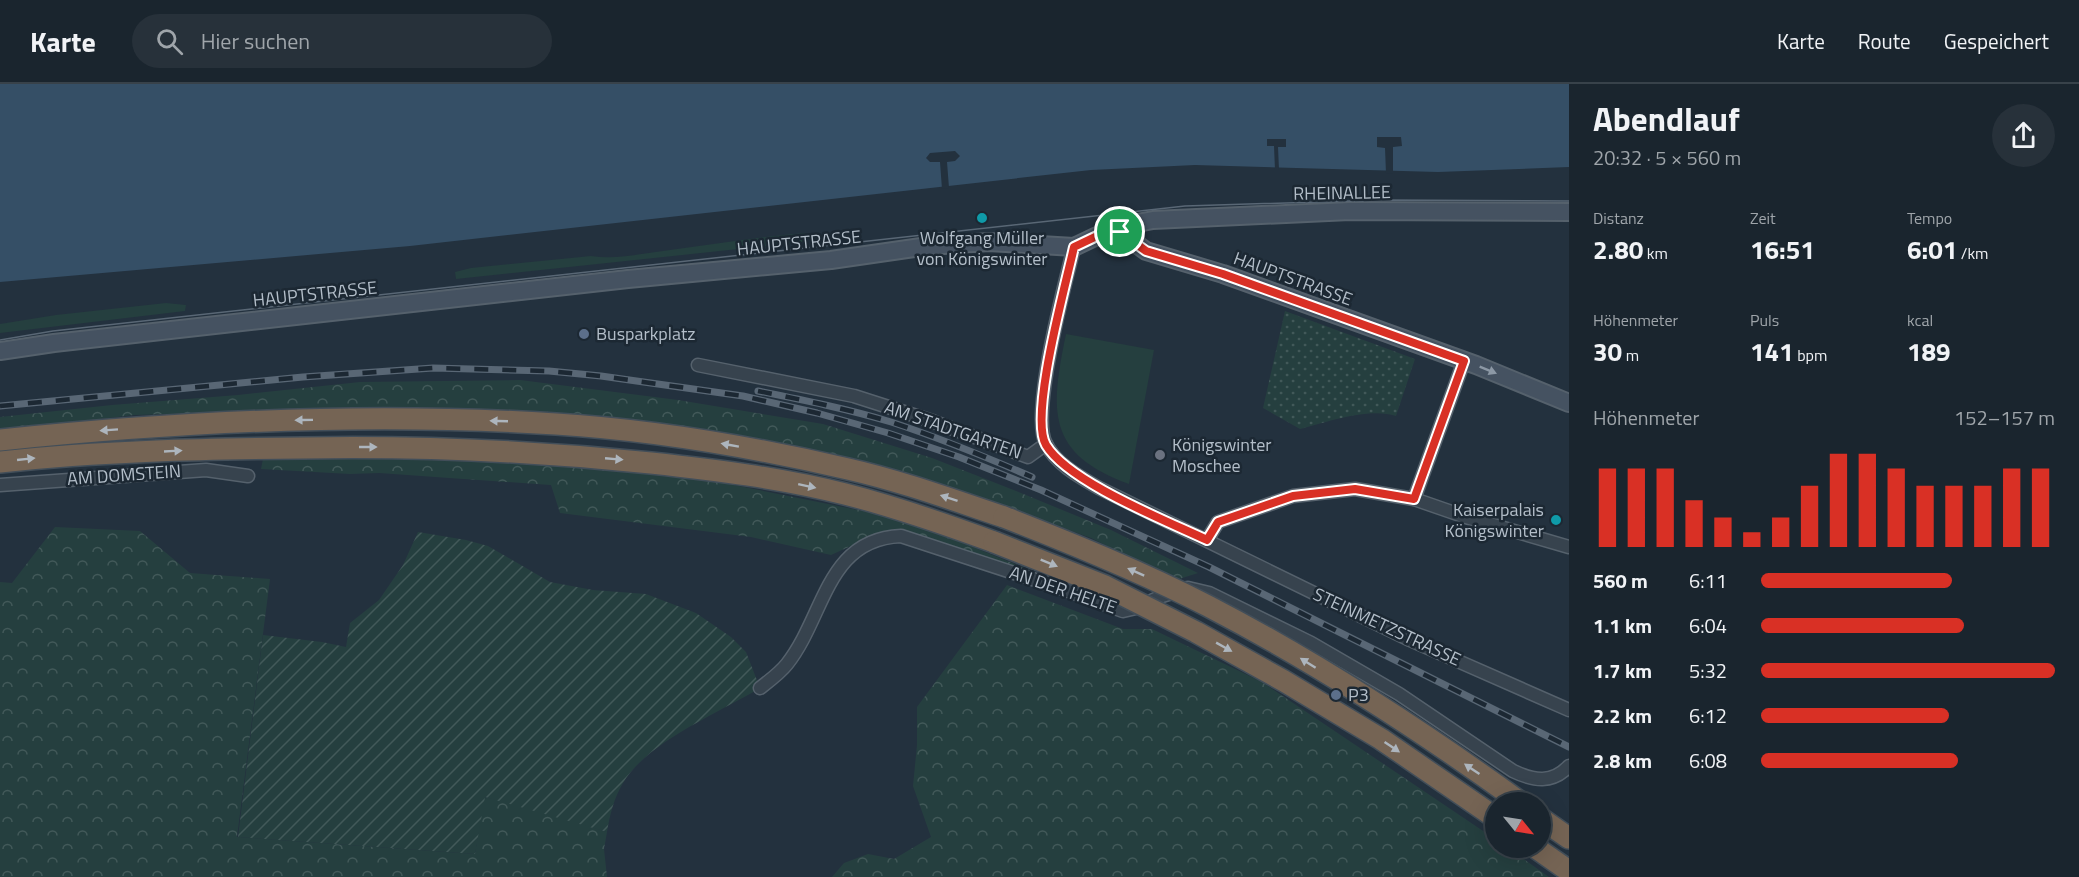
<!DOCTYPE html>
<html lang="de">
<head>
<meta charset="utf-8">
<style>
	:root { --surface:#1a252e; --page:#27313a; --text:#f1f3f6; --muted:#9fa5aa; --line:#38424a; --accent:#d93025 }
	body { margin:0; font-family:"Titillium Web",sans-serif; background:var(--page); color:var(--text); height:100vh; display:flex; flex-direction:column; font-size:22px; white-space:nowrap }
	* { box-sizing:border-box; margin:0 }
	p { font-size:20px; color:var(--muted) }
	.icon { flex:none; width:33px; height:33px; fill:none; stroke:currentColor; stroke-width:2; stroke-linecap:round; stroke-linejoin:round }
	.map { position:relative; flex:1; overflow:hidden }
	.panel { display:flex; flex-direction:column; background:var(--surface); width:510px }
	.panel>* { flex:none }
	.needle { width:39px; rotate:120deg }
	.buttons { position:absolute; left:1485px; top:708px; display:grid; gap:12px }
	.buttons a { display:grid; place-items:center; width:66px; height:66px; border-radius:50%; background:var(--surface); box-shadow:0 6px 24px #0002,0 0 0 2px var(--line); font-size:30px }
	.pin { position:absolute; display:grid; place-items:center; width:51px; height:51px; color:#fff; margin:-26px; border:3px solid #fff; border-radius:50%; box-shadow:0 2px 6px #0007 }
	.round { display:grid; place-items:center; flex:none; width:63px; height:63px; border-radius:32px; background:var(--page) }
	.overview { display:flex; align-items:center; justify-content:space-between; height:102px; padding:0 24px }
	h1 { font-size:33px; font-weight:700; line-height:45px }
	.metrics { display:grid; grid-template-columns:repeat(3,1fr); gap:9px; height:102px; padding:6px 24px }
	.metrics div { display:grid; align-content:center }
	.metrics b { font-size:26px; font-weight:700 }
	.metrics small { font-size:16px; font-weight:400 }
	.metrics p { font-size:16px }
	.chart { height:168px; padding:12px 24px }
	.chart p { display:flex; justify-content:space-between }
	.chart svg { width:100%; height:108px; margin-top:6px; stroke:var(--accent); stroke-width:6 }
	ul { padding:0 24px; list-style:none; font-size:20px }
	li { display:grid; grid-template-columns:96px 72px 1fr; align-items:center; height:45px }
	li i { height:15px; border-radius:8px; background:var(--accent) }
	header { display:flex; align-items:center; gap:36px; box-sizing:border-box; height:84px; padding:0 30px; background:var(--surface); border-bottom:2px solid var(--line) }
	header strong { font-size:28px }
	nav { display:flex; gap:33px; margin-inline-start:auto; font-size:21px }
	.search { width:420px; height:54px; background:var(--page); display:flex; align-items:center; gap:15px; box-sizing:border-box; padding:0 21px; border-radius:33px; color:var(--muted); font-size:22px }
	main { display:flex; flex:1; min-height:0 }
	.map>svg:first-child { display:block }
	.grass { fill:#253f3f }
	.forest { fill:url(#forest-crowns) }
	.park { fill:url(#park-dots) }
	.garden { fill:url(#garden-furrows) }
	.water { fill:#354f66 }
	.pier { fill:#23313e }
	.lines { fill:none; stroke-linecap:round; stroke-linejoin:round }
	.street-casing { stroke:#55616c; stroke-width:15 }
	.secondary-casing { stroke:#55616c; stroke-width:20 }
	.highway-casing { stroke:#424e59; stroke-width:24 }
	.street { stroke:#37434e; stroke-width:12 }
	.secondary { stroke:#455261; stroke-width:16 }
	.highway { stroke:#756454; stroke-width:21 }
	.tram { stroke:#596775; stroke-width:1.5 }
	.rail-casing { stroke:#596775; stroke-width:7 }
	.rail { stroke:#1c2833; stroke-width:4.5; stroke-dasharray:14; stroke-linecap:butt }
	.highway-bridge-casing { stroke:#424e59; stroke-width:24; stroke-linecap:butt }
	.highway-bridge { stroke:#756454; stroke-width:21 }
	.oneway { fill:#8c98a5 }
	.oneway2 { fill:#adb5bd }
	.route-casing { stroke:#fff; stroke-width:12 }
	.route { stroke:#d93025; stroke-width:8 }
	.culture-dot { fill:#0f9aa8; stroke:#1c2833; stroke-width:2 }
	.service-dot { fill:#5c6f8a; stroke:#1c2833; stroke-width:2 }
	.worship-dot { fill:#6b7280; stroke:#1c2833; stroke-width:2 }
	.labels { text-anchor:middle; stroke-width:5; stroke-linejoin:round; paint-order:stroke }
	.street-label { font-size:18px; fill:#b3bec9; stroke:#1c2833 }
	.poi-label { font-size:18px; fill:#b3bec9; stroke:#1c2833; text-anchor:start }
</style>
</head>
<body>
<header>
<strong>Karte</strong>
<div class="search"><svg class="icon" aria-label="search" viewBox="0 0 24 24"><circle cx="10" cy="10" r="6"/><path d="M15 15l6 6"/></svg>Hier suchen</div>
<nav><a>Karte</a><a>Route</a><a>Gespeichert</a></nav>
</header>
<main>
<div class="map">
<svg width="1569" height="793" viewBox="0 0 1569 793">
	<defs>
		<pattern id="forest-crowns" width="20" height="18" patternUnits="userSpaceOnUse" patternTransform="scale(1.5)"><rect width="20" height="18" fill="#253f3f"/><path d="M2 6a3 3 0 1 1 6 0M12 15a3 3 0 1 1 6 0" fill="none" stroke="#425959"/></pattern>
		<pattern id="park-dots" width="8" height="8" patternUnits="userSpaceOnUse" patternTransform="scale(1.5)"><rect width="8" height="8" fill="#253f3f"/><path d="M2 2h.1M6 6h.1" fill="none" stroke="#425959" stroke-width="1.8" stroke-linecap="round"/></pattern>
		<pattern id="garden-furrows" width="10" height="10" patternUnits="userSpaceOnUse" patternTransform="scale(1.5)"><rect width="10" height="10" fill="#253f3f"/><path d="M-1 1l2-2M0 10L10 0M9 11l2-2" fill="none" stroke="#425959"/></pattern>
	</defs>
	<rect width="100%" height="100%" fill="#23313e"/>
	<g class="grass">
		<path d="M805,149v9l-349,37 -1,-7 16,-4 120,-12c26,4 53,-3 79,-6 45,-6 90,-13 135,-17z"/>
		<path d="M166,219l20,2 -1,6 -185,22v-9l56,-9z"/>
		<path d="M1066,250l88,16 -25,134c-83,-30 -79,-73 -63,-150z"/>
	</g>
	<g class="forest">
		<path d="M520,296l158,20 145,24 109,34 89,35 90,37 87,43 -22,7 -85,-42 -114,-41 -122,-37 -104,-22 -110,-15 -271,-15 -236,7 -134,16v-14l112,-12 126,-10 122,-13z"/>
		<path d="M264,370l257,5 183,20 179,36 80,28 79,32 7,5 -152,-51 -18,4 -48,22 -80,-18 -191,-24 -9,-28 -172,-12 -29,1 -89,-5z"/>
		<path d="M55,443l85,4 50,42 80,6 -33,258 238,17 9,-57 32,7 91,28 -3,17 3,28h-607v-295l12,1z"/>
		<path d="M1007,501l116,44h29l110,53 233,157 1,9h12l41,29h-717l12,-14 24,-9 26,5 37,-22 -18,-51 4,-41v-38z"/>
	</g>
	<path class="park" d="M1285,227l130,48 -19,57c-27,-9 -69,6 -96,13l-37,-21z"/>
	<path class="garden" d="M418,448l48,8 22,6 62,36 43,8 53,4 50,19 35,24 15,15 14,36c-41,25 -113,54 -137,95 -9,15 -13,31 -16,49l-122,-35 -10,57 -237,-17 25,-202 59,7 24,5 4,-24 29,-23 24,-35z"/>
	<path class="water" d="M0,0h1569v83l-131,5 -243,-7 -104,5 -681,76 -410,36z"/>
	<g class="pier">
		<path d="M1377,53h24l1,9 -9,1v27l-7,-1 -1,-25 -8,-1z"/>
		<path d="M1267,55h19v8h-8l1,23h-4l-1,-24h-7z"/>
		<path d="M955,67l5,5 -5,5 -8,1 2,26 -7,1 -2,-27h-10l-4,-4 4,-5z"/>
	</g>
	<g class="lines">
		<defs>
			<g id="street">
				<path d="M1074,163c-9,37 -44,167 -28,197 10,20 34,33 53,44l311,152 159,70"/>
				<path d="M698,281l156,31 78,25 96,36 18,-13"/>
				<path d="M0,401l206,-15 42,6"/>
				<path d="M1414,415l50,-138"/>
				<path d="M1207,456l11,-18 75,-26 62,-7 59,10 52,18 103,30"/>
				<path d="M760,604c9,-7 20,-15 27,-24 38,-48 39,-125 114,-128l162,53 60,22 13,-3 26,-12 26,-8 21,5 102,50 88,51 114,77c21,10 39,13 56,-5"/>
			</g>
			<g id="secondary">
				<path d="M1120,148l12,-8 21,-4 197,-9 219,1"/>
				<path d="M0,267l54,-8 574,-64 203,-19 97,-14 61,-4 85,5 23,-11 14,-4h9l26,19 77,23 253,91 93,38"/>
			</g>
			<g id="highway">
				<path d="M0,356c184,-19 371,-28 556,-16 98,6 197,23 292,45 53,12 105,31 156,48"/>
				<path d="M0,378c100,-11 202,-13 303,-14 116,-2 232,3 348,15 65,7 130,15 194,31 51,13 100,30 149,48"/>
				<path d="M1540,734l29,20"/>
				<path d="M1536,764l33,23"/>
			</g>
		</defs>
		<use href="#street" class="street-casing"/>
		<use href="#secondary" class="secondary-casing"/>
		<use href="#highway" class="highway-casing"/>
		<use href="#street" class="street"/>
		<use href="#secondary" class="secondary"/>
		<use href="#highway" class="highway"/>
		<path class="tram" d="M0,256l53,-9 1132,-125 198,-6 186,1"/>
		<defs>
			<g id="rail">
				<path d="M758,307c45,9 90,18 133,31 49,16 95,35 141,55"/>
				<path d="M0,322l303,-29 130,-9 116,3 52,5 142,20 74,17 71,20 71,24 82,33 168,77 360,180"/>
			</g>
		</defs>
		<use href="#rail" class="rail-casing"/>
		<use href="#rail" class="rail"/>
		<defs>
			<g id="highway-bridge">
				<path d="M1004,433c69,27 138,55 204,89 108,56 214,125 312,196"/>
				<path d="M994,458l111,44 91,46 88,49 97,58 115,79"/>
			</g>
		</defs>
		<use href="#highway-bridge" class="highway-bridge-casing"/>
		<use href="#highway-bridge" class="highway-bridge"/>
	</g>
	<defs><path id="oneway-solid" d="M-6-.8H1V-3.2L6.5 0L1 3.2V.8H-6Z" transform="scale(1.5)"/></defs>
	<use class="oneway" href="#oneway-solid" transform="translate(1488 286) rotate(22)"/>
	<g class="oneway2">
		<use href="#oneway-solid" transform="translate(304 336) rotate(179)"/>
		<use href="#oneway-solid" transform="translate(499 337) rotate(-178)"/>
		<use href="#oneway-solid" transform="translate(109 346) rotate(176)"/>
		<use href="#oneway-solid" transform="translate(730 361) rotate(-170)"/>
		<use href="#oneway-solid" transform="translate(368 363)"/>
		<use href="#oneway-solid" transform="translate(173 367) rotate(-3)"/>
		<use href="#oneway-solid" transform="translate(26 375) rotate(-6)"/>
		<use href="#oneway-solid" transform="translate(614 375) rotate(5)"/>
		<use href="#oneway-solid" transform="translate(807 402) rotate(12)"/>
		<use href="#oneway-solid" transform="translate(949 414) rotate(-162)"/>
		<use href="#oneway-solid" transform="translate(1049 479) rotate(22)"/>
		<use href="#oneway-solid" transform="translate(1136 488) rotate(-156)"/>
		<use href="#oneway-solid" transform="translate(1224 563) rotate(29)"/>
		<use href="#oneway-solid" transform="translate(1308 579) rotate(-148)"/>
		<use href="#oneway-solid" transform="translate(1392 663) rotate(34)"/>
		<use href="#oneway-solid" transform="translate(1472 685) rotate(-146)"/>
	</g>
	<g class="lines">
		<defs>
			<path id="route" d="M1111,148h9l26,19 77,23 241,87 -50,138 -59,-10 -62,7 -75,26 -11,18c-40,-19 -139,-58 -161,-95 -17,-29 20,-161 28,-198l23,-11z"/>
		</defs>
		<use href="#route" class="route-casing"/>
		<use href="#route" class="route"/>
	</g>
	<g class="culture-dot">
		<circle cx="982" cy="134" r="6"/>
		<circle cx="1556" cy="436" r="6"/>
	</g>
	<g class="service-dot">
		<circle cx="584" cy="250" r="6"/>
		<circle cx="1336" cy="611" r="6"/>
	</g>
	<circle class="worship-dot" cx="1160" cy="371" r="6"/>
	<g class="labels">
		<g class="street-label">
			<text transform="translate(1342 109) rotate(-1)" y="6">RHEINALLEE</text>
			<text transform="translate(799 159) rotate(-6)" y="6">HAUPTSTRASSE</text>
			<text transform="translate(1293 195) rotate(20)" y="6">HAUPTSTRASSE</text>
			<text transform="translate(315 210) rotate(-6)" y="6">HAUPTSTRASSE</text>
			<text transform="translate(953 346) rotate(19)" y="6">AM STADTGARTEN</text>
			<text transform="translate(124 391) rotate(-4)" y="6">AM DOMSTEIN</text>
			<text transform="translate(1063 506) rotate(19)" y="6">AN DER HELTE</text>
			<text transform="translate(1387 543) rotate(25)" y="6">STEINMETZSTRASSE</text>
		</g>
		<g class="poi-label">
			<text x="982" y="160" text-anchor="middle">Wolfgang Müller<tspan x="982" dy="21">von Königswinter</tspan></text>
			<text x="596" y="256">Busparkplatz</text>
			<text x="1172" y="367">Königswinter<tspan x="1172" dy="21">Moschee</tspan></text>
			<text x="1544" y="432" text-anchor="end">Kaiserpalais<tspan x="1544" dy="21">Königswinter</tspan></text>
			<text x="1348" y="617">P3</text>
		</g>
	</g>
</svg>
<div class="buttons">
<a><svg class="needle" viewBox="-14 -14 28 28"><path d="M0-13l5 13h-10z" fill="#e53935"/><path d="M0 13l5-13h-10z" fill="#9fa5aa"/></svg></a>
</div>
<div class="pin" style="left:1120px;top:148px;background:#1e9e55"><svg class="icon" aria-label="arrive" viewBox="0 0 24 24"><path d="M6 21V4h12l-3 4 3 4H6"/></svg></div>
</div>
<section class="panel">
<div class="overview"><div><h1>Abendlauf</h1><p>20:32 · 5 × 560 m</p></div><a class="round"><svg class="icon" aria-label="share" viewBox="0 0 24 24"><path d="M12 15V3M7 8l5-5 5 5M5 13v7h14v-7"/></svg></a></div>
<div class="metrics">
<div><p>Distanz</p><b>2.80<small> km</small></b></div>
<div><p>Zeit</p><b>16:51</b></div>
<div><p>Tempo</p><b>6:01<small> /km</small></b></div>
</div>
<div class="metrics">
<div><p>Höhenmeter</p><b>30<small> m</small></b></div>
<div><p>Puls</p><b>141<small> bpm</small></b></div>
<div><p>kcal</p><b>189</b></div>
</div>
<div class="chart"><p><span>Höhenmeter</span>152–157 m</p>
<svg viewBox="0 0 160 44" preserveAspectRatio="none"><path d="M5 44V12M15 44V12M25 44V12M35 44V25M45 44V32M55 44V38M65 44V32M75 44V19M85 44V6M95 44V6M105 44V12M115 44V19M125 44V19M135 44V19M145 44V12M155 44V12"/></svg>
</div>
<ul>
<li><b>560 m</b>6:11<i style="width:65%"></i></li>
<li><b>1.1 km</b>6:04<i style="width:69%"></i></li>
<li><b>1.7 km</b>5:32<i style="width:100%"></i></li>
<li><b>2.2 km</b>6:12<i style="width:64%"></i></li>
<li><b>2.8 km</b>6:08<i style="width:67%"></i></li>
</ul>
</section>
</main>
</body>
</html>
